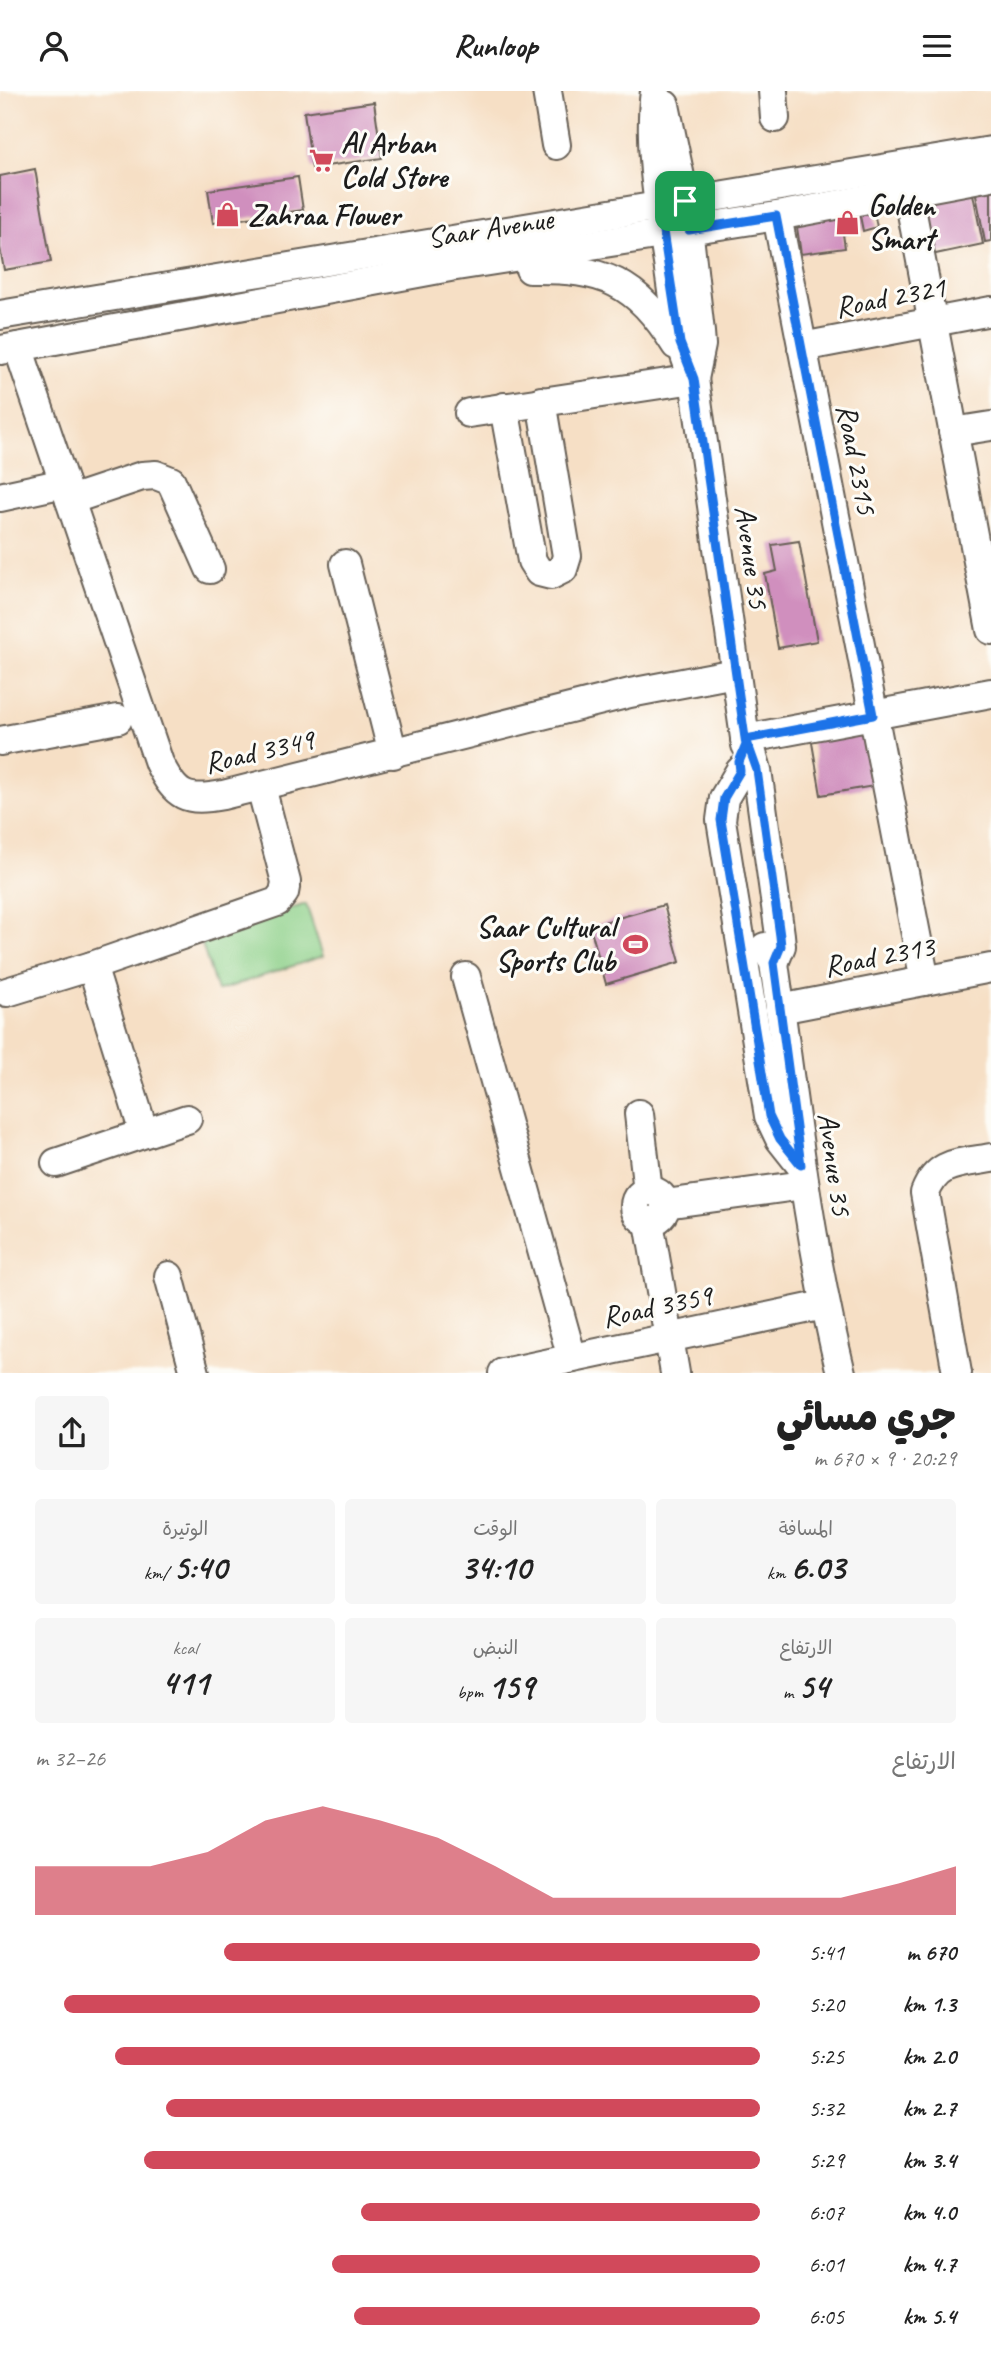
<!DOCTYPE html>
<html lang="ar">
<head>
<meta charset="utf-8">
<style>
	:root { --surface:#fff; --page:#f6f6f6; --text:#222; --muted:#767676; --accent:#d1495b }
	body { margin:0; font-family:Caveat,"Playpen Sans Arabic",sans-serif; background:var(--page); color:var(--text); direction:rtl; height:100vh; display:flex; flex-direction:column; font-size:26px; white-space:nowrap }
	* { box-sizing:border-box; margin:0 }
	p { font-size:23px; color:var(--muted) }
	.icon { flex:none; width:38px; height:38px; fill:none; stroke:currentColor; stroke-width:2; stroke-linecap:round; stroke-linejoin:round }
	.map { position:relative; height:1282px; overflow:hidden; direction:ltr }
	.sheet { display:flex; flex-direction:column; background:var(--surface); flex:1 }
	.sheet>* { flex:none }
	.pin { position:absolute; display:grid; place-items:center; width:60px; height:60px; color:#fff; margin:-30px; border-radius:14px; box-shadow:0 4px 10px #0006 }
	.round { display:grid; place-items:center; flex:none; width:74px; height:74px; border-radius:7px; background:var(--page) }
	.summary { display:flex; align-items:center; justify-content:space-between; height:119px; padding:0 35px }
	h1 { font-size:38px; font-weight:800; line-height:52px }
	.figures { display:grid; grid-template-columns:repeat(3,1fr); gap:10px; height:119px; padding:7px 35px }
	.figures div { display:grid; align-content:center; border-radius:7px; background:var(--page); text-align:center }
	.figures b { font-size:35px; font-weight:800 }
	.figures small { font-size:19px; font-weight:400 }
	.figures p { font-size:19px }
	.chart { height:196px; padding:14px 35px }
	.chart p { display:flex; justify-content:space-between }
	.chart svg { width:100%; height:126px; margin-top:7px; fill:var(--accent); opacity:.7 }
	ul { padding:0 35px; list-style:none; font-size:23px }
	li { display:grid; grid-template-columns:112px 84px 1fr; align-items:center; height:52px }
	li i { height:18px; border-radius:9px; background:var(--accent) }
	header { display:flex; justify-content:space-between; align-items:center; height:91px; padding:0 35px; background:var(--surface); font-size:32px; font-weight:800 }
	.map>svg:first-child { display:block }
	.green { fill:#8dd089; stroke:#547652; stroke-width:2 }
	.building { fill:#d08fbe }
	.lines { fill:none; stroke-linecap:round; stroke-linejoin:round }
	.minor-casing { stroke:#686057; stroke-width:32 }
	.minor { stroke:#fff; stroke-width:28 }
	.route-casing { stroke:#fff; stroke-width:14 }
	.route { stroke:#1a73e8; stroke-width:9 }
	.labels { text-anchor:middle; stroke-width:6; stroke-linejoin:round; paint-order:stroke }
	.poi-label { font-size:30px; font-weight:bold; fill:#1c1c1c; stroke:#fdfcf7; text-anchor:start }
	.street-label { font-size:30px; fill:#1c1c1c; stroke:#fdfcf7 }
</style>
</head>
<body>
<header><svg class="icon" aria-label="menu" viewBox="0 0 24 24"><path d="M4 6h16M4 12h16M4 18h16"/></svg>Runloop<svg class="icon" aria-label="person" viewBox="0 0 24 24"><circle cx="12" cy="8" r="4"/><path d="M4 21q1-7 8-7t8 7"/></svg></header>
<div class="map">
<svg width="991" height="1282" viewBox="0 0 991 1282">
	<rect width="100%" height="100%" fill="#fdfcf7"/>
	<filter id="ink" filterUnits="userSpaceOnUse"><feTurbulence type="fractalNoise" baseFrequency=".0143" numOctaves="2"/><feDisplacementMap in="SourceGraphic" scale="14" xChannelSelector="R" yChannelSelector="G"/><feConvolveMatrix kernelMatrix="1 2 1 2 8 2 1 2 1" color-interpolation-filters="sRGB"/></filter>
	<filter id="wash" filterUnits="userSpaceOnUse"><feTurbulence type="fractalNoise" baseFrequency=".00686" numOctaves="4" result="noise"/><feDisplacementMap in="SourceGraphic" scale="28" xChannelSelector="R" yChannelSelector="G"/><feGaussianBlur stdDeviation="1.57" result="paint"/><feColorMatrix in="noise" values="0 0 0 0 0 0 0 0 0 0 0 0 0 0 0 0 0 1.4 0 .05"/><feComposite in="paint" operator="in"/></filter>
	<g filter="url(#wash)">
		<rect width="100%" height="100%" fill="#f6dfc5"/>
		<path class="green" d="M306,813l17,52 -106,35 -17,-53z"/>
		<g id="blocks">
			<g class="building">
				<path d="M374,11l8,56 -70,10 -8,-56z"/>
				<path d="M35,78l16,93 -47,8 -4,-22v-72z"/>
				<path d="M298,86l5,33 -90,13 -5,-33z"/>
				<path d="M991,94v56l-6,1 -10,-53z"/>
				<path d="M972,98l11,55 -57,12 -11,-55z"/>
				<path d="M873,117l4,19 -14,4 -4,-20z"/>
				<path d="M853,120l4,20 -14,3 2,14 -44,6 -5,-33z"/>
				<path d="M799,450l18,100 -39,7 -13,-74 12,-3 -5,-26z"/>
				<path d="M863,631l11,64 -53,9 -11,-64z"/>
				<path d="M664,814l16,57 -74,22 -16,-58z"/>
			</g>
		</g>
	</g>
	<g filter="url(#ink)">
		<use href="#blocks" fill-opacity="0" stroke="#686057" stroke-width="2"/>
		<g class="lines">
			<defs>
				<g id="minor">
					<path d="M547,0l9,54"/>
					<path d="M655,0c-7,56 4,116 13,172 6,40 9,79 26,116l52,366 6,8 5,17 23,165 1,11 -7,17"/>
					<path d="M773,0l2,27"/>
					<path d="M665,14l20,96 15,131 1,13 -7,34"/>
					<path d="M908,101l83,438"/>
					<path d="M777,125l148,765"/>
					<path d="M530,178c74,-1 106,12 146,76"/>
					<path d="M0,224l991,-164"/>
					<path d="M18,256l141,416c17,34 27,39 64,32l407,-102 105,-20"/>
					<path d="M802,256l189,-36"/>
					<path d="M1,259l449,-83 327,-51 214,-40"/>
					<path d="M504,316l28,154 7,11 12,3 12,-6 4,-13 -26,-155"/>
					<path d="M469,322l225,-34"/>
					<path d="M953,341l38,-6"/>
					<path d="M0,406l64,-14"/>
					<path d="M70,409l72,-24 14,-1 15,6 39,88"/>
					<path d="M345,473l48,190"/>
					<path d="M745,648l246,-46"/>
					<path d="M0,650l118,-22"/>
					<path d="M740,680l-16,27 -3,22 48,296 11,23 19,24"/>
					<path d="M765,856l9,16c19,137 34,275 67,410"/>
					<path d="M92,875l52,167"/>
					<path d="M466,886l106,381"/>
					<path d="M7,901l85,-26 185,-64 7,-9 2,-11 -25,-95"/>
					<path d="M780,918l211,-41"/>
					<path d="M639,1023l9,77"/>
					<path d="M56,1072l131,-44"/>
					<circle cx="650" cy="1115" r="15"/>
					<path d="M665,1113l139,-19"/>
					<path d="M649,1131l26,151"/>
					<path d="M169,1185l26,97"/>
					<path d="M503,1282l321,-68"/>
					<path d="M957,1282l-32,-180c13,-33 35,-29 66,-35"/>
				</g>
			</defs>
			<use href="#minor" class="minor-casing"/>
			<use href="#minor" class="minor"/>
		</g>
	</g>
	<g class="lines" filter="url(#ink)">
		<defs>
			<path id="route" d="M685,110l-26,4 21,138 14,36 52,366 -7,17 1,9 -16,27 -3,22 48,296 11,23 21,26 -27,-202 7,-17 -1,-10 -23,-166 -11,-31 127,-24 -97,-499 -87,14 -4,-29"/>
		</defs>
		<use href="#route" class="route-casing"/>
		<use href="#route" class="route"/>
	</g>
	<defs>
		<symbol id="supermarket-bare" viewBox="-9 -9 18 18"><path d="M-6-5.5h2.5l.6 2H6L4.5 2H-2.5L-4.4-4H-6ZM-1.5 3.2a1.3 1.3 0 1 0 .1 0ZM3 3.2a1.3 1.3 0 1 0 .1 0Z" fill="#d1495b" stroke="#fdfcf7" stroke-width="2.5" paint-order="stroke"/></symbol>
		<symbol id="shop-bare" viewBox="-9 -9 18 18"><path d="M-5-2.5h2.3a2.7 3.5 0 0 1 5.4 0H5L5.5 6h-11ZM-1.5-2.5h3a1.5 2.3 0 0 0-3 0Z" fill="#d1495b" stroke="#fdfcf7" stroke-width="2.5" paint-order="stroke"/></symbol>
		<symbol id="stadium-bare" viewBox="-9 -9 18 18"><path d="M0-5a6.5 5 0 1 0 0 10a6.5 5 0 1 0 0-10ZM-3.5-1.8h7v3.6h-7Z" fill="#d1495b" stroke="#fdfcf7" stroke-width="2.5" paint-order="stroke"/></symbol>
	</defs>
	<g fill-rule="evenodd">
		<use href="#supermarket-bare" x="304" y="52" width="35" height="35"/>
		<use href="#shop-bare" x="210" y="106" width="35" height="35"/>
		<use href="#shop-bare" x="830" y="114" width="35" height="35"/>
		<use href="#stadium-bare" x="618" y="836" width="35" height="35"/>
	</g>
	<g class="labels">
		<g class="poi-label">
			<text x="341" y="62">Al Arban<tspan x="341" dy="34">Cold Store</tspan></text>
			<text x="868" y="124">Golden<tspan x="868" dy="34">Smart</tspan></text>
			<text x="248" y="134">Zahraa Flower</text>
			<text x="615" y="846" text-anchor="end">Saar Cultural<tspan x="615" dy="34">Sports Club</tspan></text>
		</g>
		<g class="street-label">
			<text transform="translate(490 137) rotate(-9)" y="10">Saar Avenue</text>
			<text transform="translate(890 206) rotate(-11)" y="10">Road 2321</text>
			<text transform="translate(857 368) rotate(79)" y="10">Road 2315</text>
			<text transform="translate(752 466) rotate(82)" y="10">Avenue 35</text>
			<text transform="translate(259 660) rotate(-13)" y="10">Road 3349</text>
			<text transform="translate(879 865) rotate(-11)" y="10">Road 2313</text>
			<text transform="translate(835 1073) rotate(82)" y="10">Avenue 35</text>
			<text transform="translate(657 1215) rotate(-12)" y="10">Road 3359</text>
		</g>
	</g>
</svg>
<div class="pin" style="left:685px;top:110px;background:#1e9e55"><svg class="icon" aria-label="arrive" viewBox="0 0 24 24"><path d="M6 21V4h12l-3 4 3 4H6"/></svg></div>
</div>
<section class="sheet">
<div class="summary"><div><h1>جري مسائي</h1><p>20:29 · 9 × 670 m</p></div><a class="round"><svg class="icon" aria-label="share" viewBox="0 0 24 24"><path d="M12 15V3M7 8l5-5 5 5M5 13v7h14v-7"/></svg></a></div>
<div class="figures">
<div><p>المسافة</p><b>6.03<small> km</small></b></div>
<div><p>الوقت</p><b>34:10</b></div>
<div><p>الوتيرة</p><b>5:40<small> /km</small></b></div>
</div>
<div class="figures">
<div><p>الارتفاع</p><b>54<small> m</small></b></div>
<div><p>النبض</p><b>159<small> bpm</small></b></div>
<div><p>kcal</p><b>411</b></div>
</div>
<div class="chart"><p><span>الارتفاع</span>26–32 m</p>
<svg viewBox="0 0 160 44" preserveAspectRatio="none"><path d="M0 44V27L10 27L20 27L30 22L40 11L50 6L60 11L70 17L80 27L90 38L100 38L110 38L120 38L130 38L140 38L150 33L160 27V44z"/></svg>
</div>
<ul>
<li><b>670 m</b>5:41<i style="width:74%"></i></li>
<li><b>1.3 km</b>5:20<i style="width:96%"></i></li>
<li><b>2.0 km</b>5:25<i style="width:89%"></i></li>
<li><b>2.7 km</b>5:32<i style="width:82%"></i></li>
<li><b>3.4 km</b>5:29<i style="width:85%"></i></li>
<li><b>4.0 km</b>6:07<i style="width:55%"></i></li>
<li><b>4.7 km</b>6:01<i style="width:59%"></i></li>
<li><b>5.4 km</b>6:05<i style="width:56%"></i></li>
</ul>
</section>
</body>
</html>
